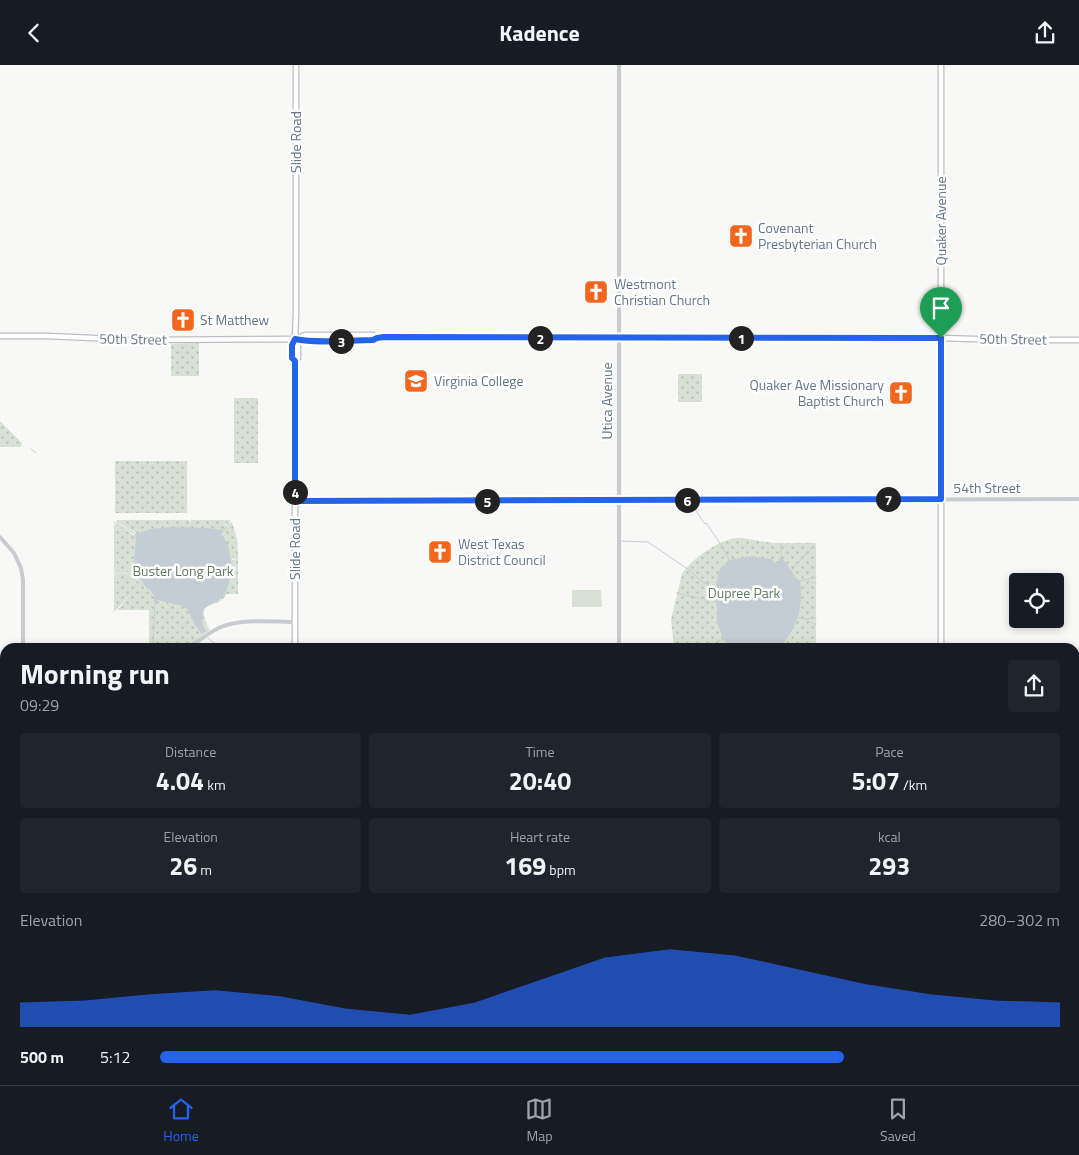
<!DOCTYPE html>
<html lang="en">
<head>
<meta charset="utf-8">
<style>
	:root { --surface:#171b24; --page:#20242c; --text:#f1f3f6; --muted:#9ea1a6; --line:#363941; --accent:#2563eb }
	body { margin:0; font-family:"Titillium Web",sans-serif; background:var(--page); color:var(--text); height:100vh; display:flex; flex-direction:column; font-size:19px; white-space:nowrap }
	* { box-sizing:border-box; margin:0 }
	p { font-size:16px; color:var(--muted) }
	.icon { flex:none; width:28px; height:28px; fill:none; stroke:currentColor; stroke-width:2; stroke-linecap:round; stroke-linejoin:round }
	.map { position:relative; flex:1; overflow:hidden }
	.details { position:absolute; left:0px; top:578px; width:1080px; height:442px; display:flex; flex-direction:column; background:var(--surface); border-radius:15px 15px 0 0; box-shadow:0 2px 8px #0003 }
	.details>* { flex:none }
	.fabs { position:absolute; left:1009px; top:508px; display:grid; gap:10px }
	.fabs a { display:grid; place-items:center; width:55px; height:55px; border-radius:5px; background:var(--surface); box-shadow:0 2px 8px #0003; font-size:25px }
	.pin { position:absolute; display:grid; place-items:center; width:42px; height:42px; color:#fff; margin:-51px -21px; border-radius:50% 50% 50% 0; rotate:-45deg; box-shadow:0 0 5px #0007 }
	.pin .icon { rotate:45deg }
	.km { position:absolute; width:25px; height:25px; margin:-12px; border-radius:50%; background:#222; color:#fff; font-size:14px; line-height:25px; text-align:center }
	.round { display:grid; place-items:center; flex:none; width:52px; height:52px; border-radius:5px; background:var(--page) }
	.overview { display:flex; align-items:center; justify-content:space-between; height:85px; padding:0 20px }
	h1 { font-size:28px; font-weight:700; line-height:38px }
	.stats { display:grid; grid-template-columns:repeat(3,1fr); gap:8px; height:85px; padding:5px 20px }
	.stats div { display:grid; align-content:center; border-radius:5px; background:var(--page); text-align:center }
	.stats b { font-size:25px; font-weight:700 }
	.stats small { font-size:14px; font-weight:400 }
	.stats p { font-size:14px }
	.chart { height:140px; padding:10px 20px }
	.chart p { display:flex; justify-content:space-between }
	.chart svg { width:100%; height:90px; margin-top:5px; fill:var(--accent); opacity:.7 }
	ul { padding:0 20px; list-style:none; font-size:16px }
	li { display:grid; grid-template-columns:80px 60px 1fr; align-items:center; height:38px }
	li i { height:12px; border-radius:6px; background:var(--accent) }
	header { display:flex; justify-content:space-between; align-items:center; height:65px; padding:0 20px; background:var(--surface); font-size:22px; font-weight:700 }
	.tabs { display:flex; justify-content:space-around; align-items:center; height:70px; border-top:1px solid var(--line); background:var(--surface); font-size:14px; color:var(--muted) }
	.tabs a { display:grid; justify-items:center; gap:2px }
	.tabs .active { color:var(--accent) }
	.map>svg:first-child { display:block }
	.green { fill:url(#green-dots) }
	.pitch { fill:#d9e1d6 }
	.water { fill:#c4cdd3 }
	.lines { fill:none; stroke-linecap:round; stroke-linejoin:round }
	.stream { stroke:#c4cdd3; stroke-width:1 }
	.major-casing { stroke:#bbbec3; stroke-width:7 }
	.highway-casing { stroke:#babdc1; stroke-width:8 }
	.minor { stroke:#c8cbcf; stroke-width:4 }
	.major { stroke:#fff; stroke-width:4.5 }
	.highway { stroke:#fff; stroke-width:5.5 }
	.route-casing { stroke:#fff; stroke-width:10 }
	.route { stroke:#2563eb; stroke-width:6 }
	.labels { text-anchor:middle; stroke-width:5; stroke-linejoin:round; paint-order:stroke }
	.street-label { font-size:14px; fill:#657589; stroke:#fff }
	.poi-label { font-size:14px; fill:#657589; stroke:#fff; text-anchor:start }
	.park-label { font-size:14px; fill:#637a61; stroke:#fff }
</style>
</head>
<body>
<header><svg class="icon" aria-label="back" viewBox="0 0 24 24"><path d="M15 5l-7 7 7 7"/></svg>Kadence<svg class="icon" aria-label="share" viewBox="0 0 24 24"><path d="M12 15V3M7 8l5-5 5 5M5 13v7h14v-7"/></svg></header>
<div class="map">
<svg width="1079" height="1020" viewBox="0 0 1079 1020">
	<defs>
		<pattern id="green-dots" width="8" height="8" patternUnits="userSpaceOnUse" patternTransform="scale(1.25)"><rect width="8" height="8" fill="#d9e1d6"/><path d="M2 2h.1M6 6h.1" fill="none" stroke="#b4bbb3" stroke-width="1.8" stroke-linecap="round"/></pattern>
	</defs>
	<rect width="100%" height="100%" fill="#f8f9f6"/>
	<g class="green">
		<path d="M199,278v33h-28v-32z"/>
		<rect x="678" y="309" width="24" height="28"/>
		<rect x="234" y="333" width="24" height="65"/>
		<path d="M0,356l22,22v2l-2,2h-20z"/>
		<rect x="115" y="396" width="72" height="52"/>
		<path d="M116,455h73l2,8 1,-8h37l-2,4h-2l1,3 2,-1v-2l4,-2 5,17 1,17 -1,2 -5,-1 -1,1 1,2 5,-1 1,1v34h-11c-10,18 -34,2 -17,36l-16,11 -15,6h-26v-3l-1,3h-3v-37h-32l24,-30v-1l-25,30 -2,1v-35l2,-1h16v1l2,-3 -2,-1v1h-16l-2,-1v-46l3,-1 15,10v1h3l1,-1 -2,-3 -1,1 -16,-10z"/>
		<path d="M736,473c13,0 26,4 39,5 13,1 27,-1 40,0l1,3v101h-142l-3,-28 11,-45c9,-15 37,-34 54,-36z"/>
		<path d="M931,1015h93l2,5h-89z"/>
	</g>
	<path class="pitch" d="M572,525h29l1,17h-30z"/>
	<g class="water">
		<path d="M172,462l34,1 18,2 -3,5c13,9 12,48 3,60 -5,7 -14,8 -20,14 -4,8 -2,15 2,22l-4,3 -7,-9 -8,-16 -5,-3 -24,-6 -2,4h-2v-9l-5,-6 -1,1 -7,-11 -8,-6 2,-4 -1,-11 2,-18 -1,-6 15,-5z"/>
		<path d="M751,491l20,3 5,5 2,-1v-2l3,-4c8,7 10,18 19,24 4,25 -3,48 -20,66h-47l-8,-5 -8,-19v-15l-2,-12 2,-16 3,-11 9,-9z"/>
	</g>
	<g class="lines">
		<g class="stream">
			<path d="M31,384l5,4"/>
			<path d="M691,438l13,20 3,1 16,24 6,12"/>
			<path d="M191,455v8"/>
			<path d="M114,457l21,12"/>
			<path d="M224,465l6,-10"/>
			<path d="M621,476l27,1 44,30 9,9 15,8"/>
			<path d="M781,478v14"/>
			<path d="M230,493h8"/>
			<path d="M791,506l24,-27"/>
			<path d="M114,508h19"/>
			<path d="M808,515l5,3h3"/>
			<path d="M800,516l16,-4"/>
			<path d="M676,528l40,9"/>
			<path d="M114,546l27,-31"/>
			<path d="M798,553l7,1 11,-1"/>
			<path d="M806,555l8,4h2"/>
			<path d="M208,573l11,9"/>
			<path d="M153,582l2,-43"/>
			<path d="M712,582l4,-5 8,-3"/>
			<path d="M765,1019l2,1"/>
			<path d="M941,1020l3,-5"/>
		</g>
		<defs>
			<g id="major">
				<path d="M941,0v582"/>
				<path d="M0,271h47l91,4 157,-1 10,2 68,-1 4,-2 7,-1 557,1 65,2h73"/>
				<path d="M295,274l10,-4h68l4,3"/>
				<path d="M295,296l-3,-3v-13l3,-6 1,-26v-248"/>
				<path d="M295,582v-286l3,-3v-13l-3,-6"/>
				<path d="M0,789l5,2"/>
				<path d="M296,1015v5"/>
				<path d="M671,1015l16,5"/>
				<path d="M765,1015l17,5"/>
				<path d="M858,1020l3,-5"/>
				<path d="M866,1020v-5"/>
				<path d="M871,1020v-5"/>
			</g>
			<g id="highway">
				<path d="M0,703l5,2"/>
				<path d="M0,726l5,2"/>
				<path d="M0,752l5,4"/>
				<path d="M0,761l5,4"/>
				<path d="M0,767l5,3"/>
				<path d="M683,1015l20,5"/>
				<path d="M707,1015l15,5"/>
				<path d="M729,1015l15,5"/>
			</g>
		</defs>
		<use href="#major" class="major-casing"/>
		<use href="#highway" class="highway-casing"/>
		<g class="minor">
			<path d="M295,436l784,-2"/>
			<path d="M0,472l14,16 7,15 2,12v67"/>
			<path d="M187,582c12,-5 22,-15 34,-20 21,-9 51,-5 74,-5"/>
			<path d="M619,582v-582"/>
			<path d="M0,596h5"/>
			<path d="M1075,596h4"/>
			<path d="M0,918h5"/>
			<path d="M1075,919h4"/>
			<path d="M143,1015l2,5"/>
			<path d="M619,1015v5"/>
			<path d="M1027,1015l3,5"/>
			<path d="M512,1020l4,-5"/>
		</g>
		<use href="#major" class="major"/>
		<use href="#highway" class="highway"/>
	</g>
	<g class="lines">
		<defs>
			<path id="route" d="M384,272l557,1v161l-646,2v-140l-3,-3v-13l3,-6c23,5 54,1 78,1l4,-2z"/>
		</defs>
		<use href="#route" class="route-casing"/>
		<use href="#route" class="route"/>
	</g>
	<defs>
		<symbol id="church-square" viewBox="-11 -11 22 22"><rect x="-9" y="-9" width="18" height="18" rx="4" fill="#f2671d" stroke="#fff"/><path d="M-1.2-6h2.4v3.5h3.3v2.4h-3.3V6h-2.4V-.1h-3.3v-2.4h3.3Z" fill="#fff"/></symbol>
		<symbol id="university-square" viewBox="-11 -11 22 22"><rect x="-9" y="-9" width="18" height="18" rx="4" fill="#f2671d" stroke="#fff"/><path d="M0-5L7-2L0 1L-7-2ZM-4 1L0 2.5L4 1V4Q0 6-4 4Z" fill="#fff"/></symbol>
	</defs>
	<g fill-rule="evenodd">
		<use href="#church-square" x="727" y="157" width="28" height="28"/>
		<use href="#church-square" x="582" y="213" width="28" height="28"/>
		<use href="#church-square" x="169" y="241" width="28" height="28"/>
		<use href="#university-square" x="402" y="302" width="28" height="28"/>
		<use href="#church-square" x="887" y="314" width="28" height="28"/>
		<use href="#church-square" x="426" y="473" width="28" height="28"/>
	</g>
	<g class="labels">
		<g class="street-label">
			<text transform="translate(296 77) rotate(-90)" y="5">Slide Road</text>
			<text transform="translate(941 156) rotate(-90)" y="5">Quaker Avenue</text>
			<text transform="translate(133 274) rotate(1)" y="5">50th Street</text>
			<text transform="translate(1013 274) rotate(1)" y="5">50th Street</text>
			<text transform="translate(607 336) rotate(-90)" y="5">Utica Avenue</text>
			<text x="987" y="428">54th Street</text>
			<text transform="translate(295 484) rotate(-90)" y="5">Slide Road</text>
		</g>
		<g class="poi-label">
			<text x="758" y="168">Covenant<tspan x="758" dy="16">Presbyterian Church</tspan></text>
			<text x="614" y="224">Westmont<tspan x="614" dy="16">Christian Church</tspan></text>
			<text x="200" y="260">St Matthew</text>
			<text x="434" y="321">Virginia College</text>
			<text x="884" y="325" text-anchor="end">Quaker Ave Missionary<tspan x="884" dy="16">Baptist Church</tspan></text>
			<text x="458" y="484">West Texas<tspan x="458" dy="16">District Council</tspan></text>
		</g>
		<g class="park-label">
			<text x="183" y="511">Buster Long Park</text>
			<text x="744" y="533">Dupree Park</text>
		</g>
	</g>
</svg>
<div class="fabs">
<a><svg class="icon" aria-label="locate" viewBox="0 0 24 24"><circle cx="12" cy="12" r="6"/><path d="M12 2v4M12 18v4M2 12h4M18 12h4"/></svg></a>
</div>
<div class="pin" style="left:941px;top:273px;background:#1e9e55"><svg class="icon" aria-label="arrive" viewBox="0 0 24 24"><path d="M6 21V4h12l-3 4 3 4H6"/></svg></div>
<b class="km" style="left:741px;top:273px">1</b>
<b class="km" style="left:540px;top:273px">2</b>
<b class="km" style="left:341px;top:276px">3</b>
<b class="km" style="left:295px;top:427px">4</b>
<b class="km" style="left:487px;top:436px">5</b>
<b class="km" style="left:687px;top:435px">6</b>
<b class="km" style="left:888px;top:434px">7</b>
<section class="details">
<div class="overview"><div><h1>Morning run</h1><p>09:29</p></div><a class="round"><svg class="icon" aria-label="share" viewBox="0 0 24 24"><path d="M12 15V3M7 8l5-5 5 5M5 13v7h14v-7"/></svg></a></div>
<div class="stats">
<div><p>Distance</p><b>4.04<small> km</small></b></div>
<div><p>Time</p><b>20:40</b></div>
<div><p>Pace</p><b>5:07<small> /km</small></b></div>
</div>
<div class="stats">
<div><p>Elevation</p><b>26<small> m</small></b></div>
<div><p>Heart rate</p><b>169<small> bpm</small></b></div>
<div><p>kcal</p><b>293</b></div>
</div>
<div class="chart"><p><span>Elevation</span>280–302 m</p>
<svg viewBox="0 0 160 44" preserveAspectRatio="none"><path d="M0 44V32L10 31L20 28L30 26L40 29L50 35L60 38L70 32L80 21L90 10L100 6L110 9L120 16L130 23L140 28L150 31L160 32V44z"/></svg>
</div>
<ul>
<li><b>500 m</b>5:12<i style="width:76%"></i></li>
</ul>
</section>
</div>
<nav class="tabs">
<a class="active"><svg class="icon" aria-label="home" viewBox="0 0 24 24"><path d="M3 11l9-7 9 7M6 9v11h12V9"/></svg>Home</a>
<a><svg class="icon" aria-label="map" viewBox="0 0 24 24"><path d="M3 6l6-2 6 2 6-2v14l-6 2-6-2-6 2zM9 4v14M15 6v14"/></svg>Map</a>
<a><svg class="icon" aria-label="saved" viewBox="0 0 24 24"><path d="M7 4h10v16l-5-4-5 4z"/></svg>Saved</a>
</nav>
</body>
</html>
